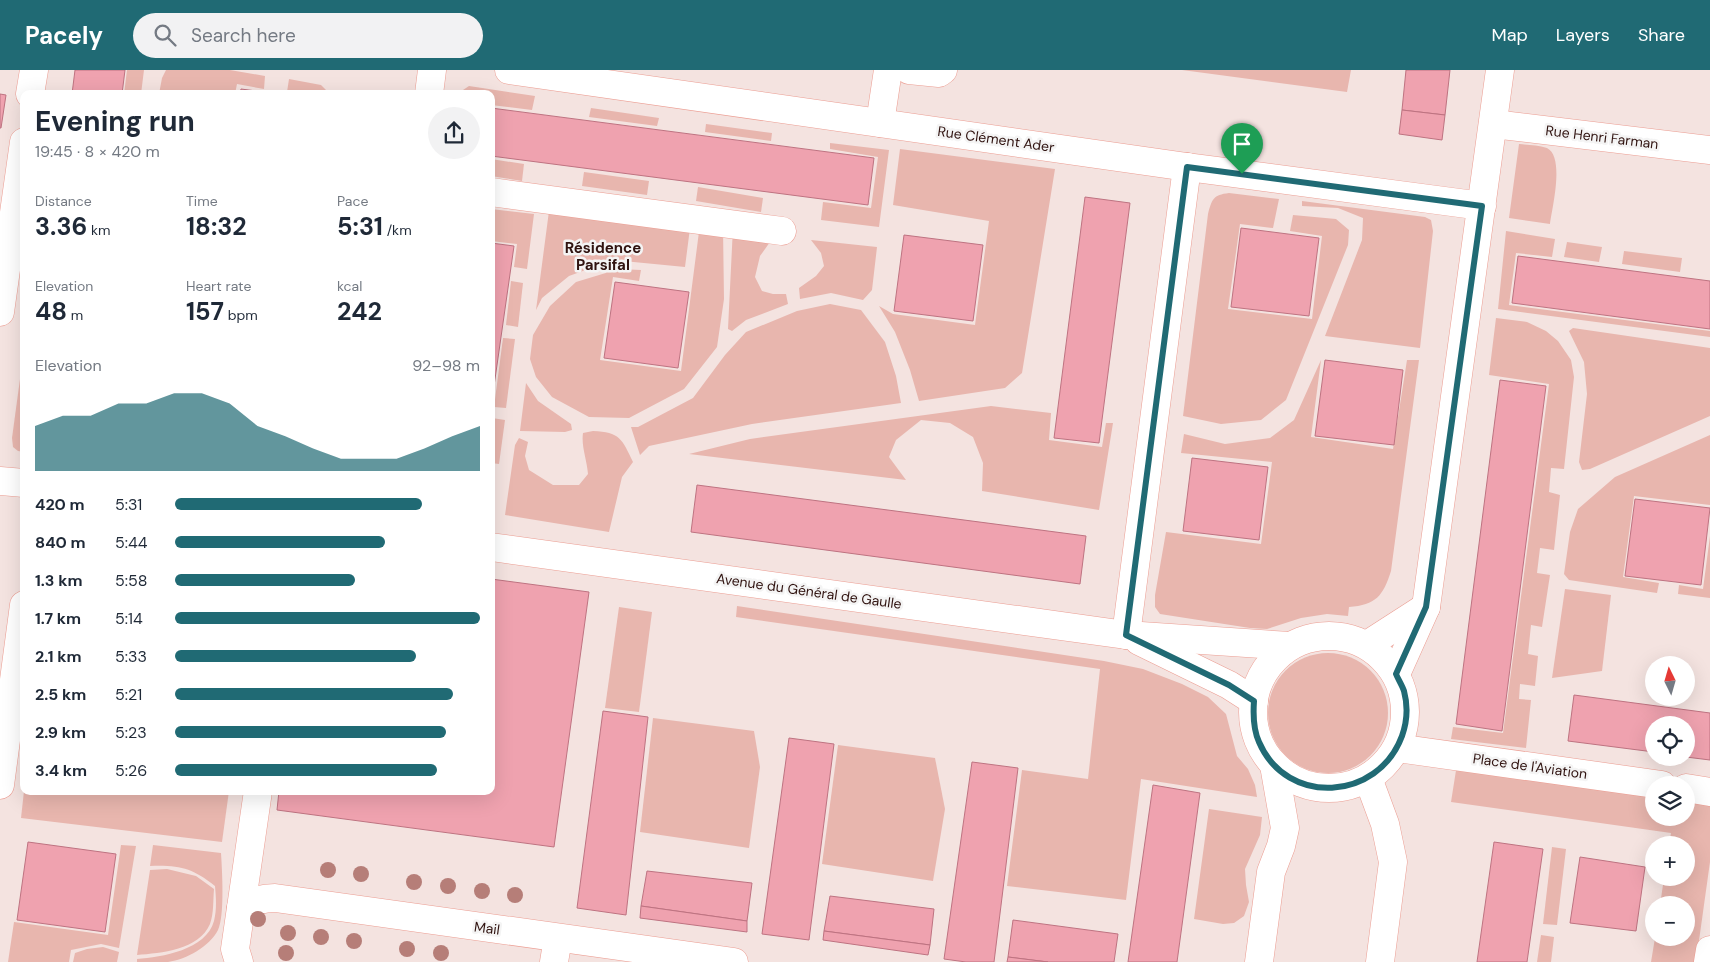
<!DOCTYPE html>
<html lang="en">
<head>
<meta charset="utf-8">
<style>
	:root { --surface:#fff; --page:#f2f2f3; --text:#1f2937; --muted:#747a83; --accent:#206a74 }
	body { margin:0; font-family:"DM Sans",sans-serif; background:var(--page); color:var(--text); height:100vh; display:flex; flex-direction:column; font-size:19px; white-space:nowrap }
	* { box-sizing:border-box; margin:0 }
	p { font-size:16px; color:var(--muted) }
	.icon { flex:none; width:28px; height:28px; fill:none; stroke:currentColor; stroke-width:2; stroke-linecap:round; stroke-linejoin:round }
	.map { position:relative; flex:1; overflow:hidden }
	.details { position:absolute; left:20px; top:20px; width:475px; height:705px; display:flex; flex-direction:column; background:var(--surface); border-radius:10px; box-shadow:0 5px 20px #0002 }
	.details>* { flex:none }
	.needle { width:32px; rotate:355deg }
	.buttons { position:absolute; left:1645px; top:586px; display:grid; gap:10px }
	.buttons a { display:grid; place-items:center; width:50px; height:50px; border-radius:50%; background:var(--surface); box-shadow:0 5px 20px #0002; font-size:25px }
	.pin { position:absolute; display:grid; place-items:center; width:42px; height:42px; color:#fff; margin:-51px -21px; border-radius:50% 50% 50% 0; rotate:-45deg; box-shadow:0 0 5px #0007 }
	.pin .icon { rotate:45deg }
	.round { display:grid; place-items:center; flex:none; width:52px; height:52px; border-radius:26px; background:var(--page) }
	.head { display:flex; align-items:center; justify-content:space-between; height:85px; padding:0 15px }
	h1 { font-size:28px; font-weight:700; line-height:38px }
	.stats { display:grid; grid-template-columns:repeat(3,1fr); gap:8px; height:85px; padding:5px 15px }
	.stats div { display:grid; align-content:center }
	.stats b { font-size:25px; font-weight:700 }
	.stats small { font-size:14px; font-weight:400 }
	.stats p { font-size:14px }
	.chart { height:140px; padding:10px 15px }
	.chart p { display:flex; justify-content:space-between }
	.chart svg { width:100%; height:90px; margin-top:5px; fill:var(--accent); opacity:.7 }
	ul { padding:0 15px; list-style:none; font-size:16px }
	li { display:grid; grid-template-columns:80px 60px 1fr; align-items:center; height:38px }
	li i { height:12px; border-radius:6px; background:var(--accent) }
	header { display:flex; align-items:center; gap:30px; box-sizing:border-box; height:70px; padding:0 25px; background:var(--accent); color:#fff }
	header strong { font-size:24px }
	nav { display:flex; gap:28px; margin-inline-start:auto; font-size:18px }
	.search { width:350px; height:45px; background:var(--page); display:flex; align-items:center; gap:12px; box-sizing:border-box; padding:0 18px; border-radius:28px; color:var(--muted); font-size:19px }
	.map>svg:first-child { display:block }
	.green { fill:#e8b6ae }
	.building { fill:#efa2af; stroke:#be7381 }
	.lines { fill:none; stroke-linecap:round; stroke-linejoin:round }
	.minor-casing { stroke:#ec9d92; stroke-width:29 }
	.minor { stroke:#fff; stroke-width:28 }
	.tree { fill:#b67e78 }
	.route-casing { stroke:#fff; stroke-width:10 }
	.route { stroke:#206a74; stroke-width:6 }
	.labels { text-anchor:middle; stroke-width:5; stroke-linejoin:round; paint-order:stroke }
	.street-label { font-size:14px; fill:#301310; stroke:#f4f4f4 }
	.neighbourhood-label { font-size:15px; font-weight:bold; fill:#301310; stroke:#f4f4f4 }
</style>
</head>
<body>
<header>
<strong>Pacely</strong>
<div class="search"><svg class="icon" aria-label="search" viewBox="0 0 24 24"><circle cx="10" cy="10" r="6"/><path d="M15 15l6 6"/></svg>Search here</div>
<nav><a>Map</a><a>Layers</a><a>Share</a></nav>
</header>
<div class="map">
<svg width="1710" height="892" viewBox="0 0 1710 892">
	<rect width="100%" height="100%" fill="#f4e3e0"/>
	<g class="green">
		<path d="M127,0h17l-3,24h-17z"/>
		<path d="M166,0h64l35,6 -1,13 -27,-5 -2,10h-76l3,-16z"/>
		<path d="M1182,0h169l-4,22z"/>
		<path d="M289,9l32,6 9,9h-29l-14,-2z"/>
		<path d="M469,16l66,10 -3,14 -41,-5v-11h-34z"/>
		<path d="M591,38l68,10 -2,8 -68,-9z"/>
		<path d="M706,54l66,9 -1,8 -66,-9z"/>
		<path d="M830,73l59,7 -10,77 -58,-7 2,-18 48,6 7,-51 -48,-8z"/>
		<path d="M1519,74c9,1 19,1 28,4 18,9 5,60 3,76l-41,-6z"/>
		<path d="M900,79l155,20 -33,204 -17,15 -86,13 -9,-31 -15,-38 -16,-26 14,8 82,11 14,-104 -96,-16z"/>
		<path d="M491,89l33,5 -2,17 -31,-5z"/>
		<path d="M584,102l65,9 -2,14 -65,-9z"/>
		<path d="M698,117l65,11 -2,14 -65,-11z"/>
		<path d="M1229,123l50,6 -6,29 -33,-4 -12,85 84,10 10,-83 -32,-5 3,-16 43,4 13,11 -1,15 -62,155 -25,20 -40,4 -38,-8 25,-202c4,-15 5,-19 21,-21z"/>
		<path d="M1302,131l123,16 6,3 2,11 -13,117 -95,-12 37,-96 1,-22 -25,-10 -36,-2z"/>
		<path d="M491,139l43,5 -7,55 -13,-2 3,-23 -26,-3z"/>
		<path d="M549,141l141,17 -5,39 -72,-7 -44,16 -27,22 -6,12z"/>
		<path d="M700,154l23,4 1,71 -7,48 -33,42 -55,29 -40,-1 -37,-20 -16,-20 -6,-18 3,-24 17,-29 26,-24 43,-13 22,1 -2,11 -26,-4 -13,83 81,11z"/>
		<path d="M733,157l37,15 -10,14 -5,21 7,14 11,3h13l2,10 -42,16 -14,11 -4,-2z"/>
		<path d="M1506,161l49,8 -3,18 -36,-4 -7,52 201,26v6l-212,-28z"/>
		<path d="M811,170l66,7 -5,43 -9,10 -32,-7 -31,6 -1,-11 17,-12 8,-10 -3,-13z"/>
		<path d="M1567,172l35,5 -3,15 -35,-5z"/>
		<path d="M1624,181l58,7 -2,14 -58,-8z"/>
		<path d="M511,211l12,2 -5,44 -12,-2z"/>
		<path d="M830,234l31,6 24,32 11,34 5,27 -149,21 -103,22 -9,9 -9,-28h7l55,-29 32,-43 21,-23 51,-21z"/>
		<path d="M1496,248l31,4 19,9 12,10 13,19 3,17 -10,92 -13,-1 -2,24 11,3 -6,55 -14,-2 -3,25 13,2 -8,52 -11,-2 -3,29 10,2 -3,30 -15,-2 -1,15 12,1 -5,48 -75,-9 2,-12 50,6 46,-349 -60,-9z"/>
		<path d="M1573,258l137,20v68l-120,53 -8,1 -3,-8 8,-68 -3,-32 -15,-31z"/>
		<path d="M503,268l12,1 -9,69 -12,-1z"/>
		<path d="M1321,290l-10,77 82,12 14,-89h12l-28,211c-8,25 -15,34 -42,36l-1,9 -21,-2 -26,4 -34,11 -17,-1 -90,-14 -5,-7v-12l11,-63 95,12 11,-82 -91,-9 3,-19 41,10 45,-6 24,-18z"/>
		<path d="M24,305v77l-6,-1 -5,-4 -1,-9 8,-59z"/>
		<path d="M526,313l12,18 33,23 1,6 -7,2 -45,-1z"/>
		<path d="M991,336l60,7 -2,27 53,7 4,-24h7l-14,87 -117,-19 1,-28 -10,-26 -23,-14 -29,-3 -25,20 -7,17 17,23 -217,-26 61,-15z"/>
		<path d="M492,348l13,2 -6,44 -8,-1z"/>
		<path d="M593,361c27,1 29,8 40,31l-11,15 -13,55 -104,-17 10,-70 4,-7 9,4 -3,14 4,14 24,15h26l9,-11c-1,-14 -7,-28 -5,-41z"/>
		<path d="M1710,365v70l-76,-9 -11,81 36,6 -2,10 -88,-13 -5,-6 6,-42 8,-23 37,-32z"/>
		<path d="M1710,466v62l-32,-4 1,-9 24,4z"/>
		<path d="M1565,519l46,6 -9,76 -50,7z"/>
		<path d="M737,536l367,55 39,8 39,15 26,13 18,17 11,42 11,13 7,16 2,12 -116,-18 -15,121 -119,-14 15,-116 66,9 12,-110 -364,-52z"/>
		<path d="M619,537l33,5 -13,100 -34,-4z"/>
		<circle cx="1328" cy="643" r="60"/>
		<path d="M653,648l101,13 6,36 -11,81 -109,-16z"/>
		<path d="M838,675l97,13 10,51 -12,72 -111,-17z"/>
		<path d="M1457,694l197,28v26h32v-21l24,3v62l-14,100h-45l4,-24h31v-33h-26l4,-27h22v-33h-17l2,-12 -220,-31z"/>
		<path d="M24,721h205l-7,51 -201,-24z"/>
		<path d="M1209,739l53,8 -2,18 -15,34 1,16 3,17 -5,14 -10,7 -11,1 -29,-5z"/>
		<path d="M121,775l15,1 -17,102 -18,-4 -30,6 -2,12h-61l6,-40 94,13z"/>
		<path d="M153,775l68,8c1,16 4,63 -3,77 -9,17 -31,29 -50,32 -10,0 -21,0 -31,0v-3c25,-2 69,-9 77,-38 3,-12 2,-23 1,-35 -23,-18 -35,-21 -65,-20z"/>
		<path d="M1552,777l14,2 -9,76 -14,-1z"/>
		<path d="M167,799l29,7 18,13c-1,11 0,24 -4,35 -11,26 -49,29 -73,31l13,-85z"/>
		<path d="M1541,865l13,2 -3,25h-14z"/>
		<path d="M103,877l16,5 -2,10h-44l2,-9 12,-4z"/>
	</g>
	<g class="building">
		<path d="M75,0h50l-3,24h-50z"/>
		<path d="M1406,0h44l-5,45 -43,-5z"/>
		<path d="M241,19l38,5h-39z"/>
		<path d="M0,24l6,1 -5,33h-1z"/>
		<path d="M491,38l383,50 -6,47 -377,-49z"/>
		<path d="M1402,40l43,5 -3,25 -43,-6z"/>
		<path d="M1085,127l45,6 -31,240 -45,-5z"/>
		<path d="M1241,158l78,10 -10,78 -78,-9z"/>
		<path d="M904,165l79,10 -10,76 -79,-10z"/>
		<path d="M491,173l23,3 -23,161z"/>
		<path d="M1518,186l192,25v48l-198,-26z"/>
		<path d="M615,212l74,10 -11,76 -74,-10z"/>
		<path d="M1325,290l78,10 -9,75 -79,-9z"/>
		<path d="M1500,310l46,6 -44,345 -46,-7z"/>
		<path d="M1192,388l76,9 -9,73 -76,-9z"/>
		<path d="M697,415l389,51 -6,48 -389,-52z"/>
		<path d="M1635,429l75,9 -9,77 -76,-9z"/>
		<path d="M491,509l98,13 -35,255 -277,-37 2,-19h212z"/>
		<path d="M1574,625l136,18v47l-24,-3v-32h-32v27l-86,-11z"/>
		<path d="M603,641l45,6 -22,198 -49,-7z"/>
		<path d="M789,668l45,6 -25,196 -47,-6z"/>
		<path d="M972,692l46,6 -24,194h-28l-22,-3z"/>
		<path d="M1153,715l47,8 -23,169h-49z"/>
		<path d="M28,772l88,12 -11,78 -88,-12z"/>
		<path d="M1494,772l49,7 -16,113h-50z"/>
		<path d="M1580,787l65,10 -9,64 -66,-8z"/>
		<path d="M647,801l105,12 -5,38 -106,-15z"/>
		<path d="M830,826l104,13 -4,36 -106,-14z"/>
		<path d="M641,836l106,15v11l-107,-14z"/>
		<path d="M1013,850l105,14 -4,28h-66l-40,-5z"/>
		<path d="M824,861l106,14 -2,10 -105,-15z"/>
		<path d="M1008,887l40,5h-41z"/>
	</g>
	<g class="lines">
		<defs>
			<g id="minor">
				<path d="M509,0l678,97 295,39"/>
				<path d="M909,0l30,3 4,-3"/>
				<path d="M30,24l4,-24"/>
				<path d="M429,24l3,-24"/>
				<path d="M880,53l8,-53"/>
				<path d="M1493,54l217,26"/>
				<path d="M491,122l291,39"/>
				<path d="M0,242l24,-170"/>
				<path d="M0,411l24,2"/>
				<path d="M491,477l635,88 164,11"/>
				<path d="M1126,565l61,-468"/>
				<circle cx="1329" cy="642" r="76"/>
				<path d="M1139,571l90,44 25,16"/>
				<path d="M1367,575l59,-38"/>
				<path d="M1396,604l30,-67 74,-537"/>
				<path d="M1397,678l265,37"/>
				<path d="M1368,708l17,46 8,38 -13,100"/>
				<path d="M0,715l24,-180"/>
				<path d="M1686,718l24,4"/>
				<path d="M241,838c12,-7 21,-10 34,-10l459,64"/>
				<path d="M239,892l-4,-13 23,-158"/>
				<path d="M554,892l4,-24"/>
				<path d="M1259,892l12,-90 10,-26 4,-18 -11,-63"/>
				<path d="M1708,892l2,-12"/>
			</g>
		</defs>
		<use href="#minor" class="minor-casing"/>
		<use href="#minor" class="minor"/>
	</g>
	<g class="tree">
		<circle cx="328" cy="800" r="8"/>
		<circle cx="361" cy="804" r="8"/>
		<circle cx="414" cy="812" r="8"/>
		<circle cx="448" cy="816" r="8"/>
		<circle cx="482" cy="821" r="8"/>
		<circle cx="515" cy="825" r="8"/>
		<circle cx="258" cy="849" r="8"/>
		<circle cx="288" cy="863" r="8"/>
		<circle cx="321" cy="867" r="8"/>
		<circle cx="354" cy="871" r="8"/>
		<circle cx="407" cy="879" r="8"/>
		<circle cx="286" cy="883" r="8"/>
		<circle cx="441" cy="883" r="8"/>
	</g>
	<g class="lines">
		<defs>
			<path id="route" d="M1187,97l295,39 -56,401 -30,67c2,5 6,11 8,17 4,15 3,31 -2,45 -24,65 -115,71 -143,6 -6,-13 -6,-27 -5,-41l-25,-16 -103,-50z"/>
		</defs>
		<use href="#route" class="route-casing"/>
		<use href="#route" class="route"/>
	</g>
	<g class="labels">
		<g class="street-label">
			<text transform="translate(1602 67) rotate(7)" y="5">Rue Henri Farman</text>
			<text transform="translate(996 69) rotate(8)" y="5">Rue Clément Ader</text>
			<text transform="translate(809 521) rotate(8)" y="5">Avenue du Général de Gaulle</text>
			<text transform="translate(1530 696) rotate(8)" y="5">Place de l'Aviation</text>
			<text transform="translate(487 858) rotate(8)" y="5">Mail</text>
		</g>
		<g class="neighbourhood-label">
			<text x="603" y="183">Résidence<tspan x="603" dy="17">Parsifal</tspan></text>
		</g>
	</g>
</svg>
<div class="buttons">
<a><svg class="needle" viewBox="-14 -14 28 28"><path d="M0-13l5 13h-10z" fill="#e53935"/><path d="M0 13l5-13h-10z" fill="#747a83"/></svg></a>
<a><svg class="icon" aria-label="locate" viewBox="0 0 24 24"><circle cx="12" cy="12" r="6"/><path d="M12 2v4M12 18v4M2 12h4M18 12h4"/></svg></a>
<a><svg class="icon" aria-label="layers" viewBox="0 0 24 24"><path d="M12 4l9 5-9 5-9-5zM3 14l9 5 9-5"/></svg></a>
<a>+</a>
<a>−</a>
</div>
<div class="pin" style="left:1242px;top:104px;background:#1e9e55"><svg class="icon" aria-label="arrive" viewBox="0 0 24 24"><path d="M6 21V4h12l-3 4 3 4H6"/></svg></div>
<section class="details">
<div class="head"><div><h1>Evening run</h1><p>19:45 · 8 × 420 m</p></div><a class="round"><svg class="icon" aria-label="share" viewBox="0 0 24 24"><path d="M12 15V3M7 8l5-5 5 5M5 13v7h14v-7"/></svg></a></div>
<div class="stats">
<div><p>Distance</p><b>3.36<small> km</small></b></div>
<div><p>Time</p><b>18:32</b></div>
<div><p>Pace</p><b>5:31<small> /km</small></b></div>
</div>
<div class="stats">
<div><p>Elevation</p><b>48<small> m</small></b></div>
<div><p>Heart rate</p><b>157<small> bpm</small></b></div>
<div><p>kcal</p><b>242</b></div>
</div>
<div class="chart"><p><span>Elevation</span>92–98 m</p>
<svg viewBox="0 0 160 44" preserveAspectRatio="none"><path d="M0 44V22L10 17L20 17L30 11L40 11L50 6L60 6L70 11L80 22L90 27L100 33L110 38L120 38L130 38L140 33L150 27L160 22V44z"/></svg>
</div>
<ul>
<li><b>420 m</b>5:31<i style="width:81%"></i></li>
<li><b>840 m</b>5:44<i style="width:69%"></i></li>
<li><b>1.3 km</b>5:58<i style="width:59%"></i></li>
<li><b>1.7 km</b>5:14<i style="width:100%"></i></li>
<li><b>2.1 km</b>5:33<i style="width:79%"></i></li>
<li><b>2.5 km</b>5:21<i style="width:91%"></i></li>
<li><b>2.9 km</b>5:23<i style="width:89%"></i></li>
<li><b>3.4 km</b>5:26<i style="width:86%"></i></li>
</ul>
</section>
</div>
</body>
</html>
